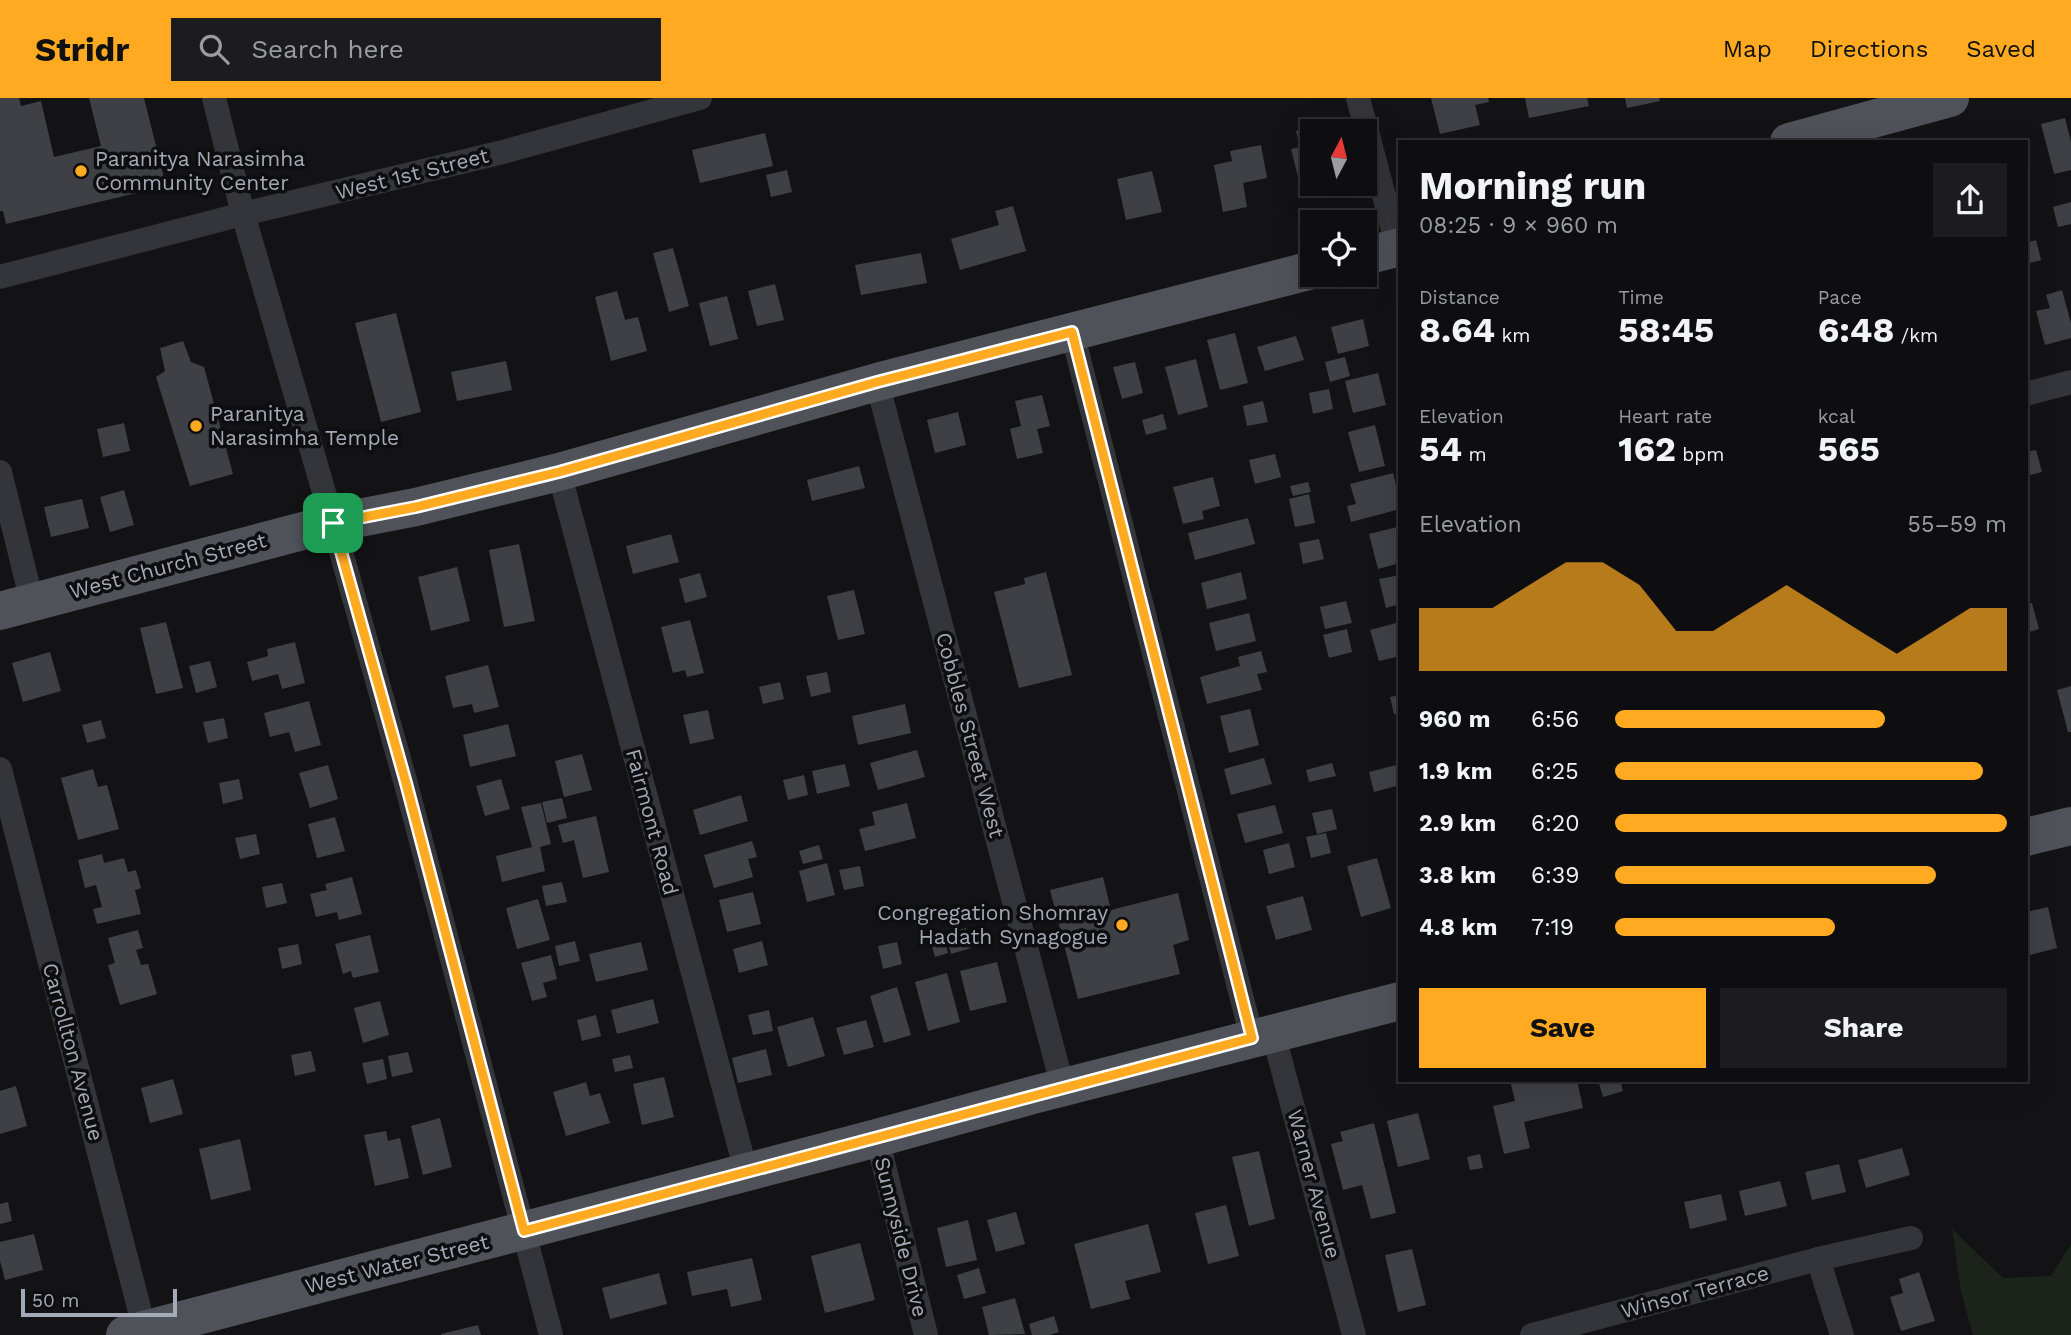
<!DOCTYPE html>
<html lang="en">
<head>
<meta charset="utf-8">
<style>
	:root { --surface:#0e0e10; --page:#1c1c1e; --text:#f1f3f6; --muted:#9b9c9f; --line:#2e2e30; --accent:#ffaa21 }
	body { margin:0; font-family:"Work Sans",sans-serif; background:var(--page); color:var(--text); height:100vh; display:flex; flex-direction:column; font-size:26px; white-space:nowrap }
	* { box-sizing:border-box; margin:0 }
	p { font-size:23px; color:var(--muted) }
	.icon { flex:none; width:38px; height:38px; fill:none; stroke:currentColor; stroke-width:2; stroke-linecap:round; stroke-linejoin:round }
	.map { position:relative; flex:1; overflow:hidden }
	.panel { position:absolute; left:1398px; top:42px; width:630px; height:942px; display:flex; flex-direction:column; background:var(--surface); border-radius:0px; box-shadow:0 7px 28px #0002,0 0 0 2px var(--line) }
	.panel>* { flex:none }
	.needle { width:46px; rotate:7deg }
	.tools { position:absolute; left:1300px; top:21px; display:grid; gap:14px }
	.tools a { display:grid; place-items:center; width:77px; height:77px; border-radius:0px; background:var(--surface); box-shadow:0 7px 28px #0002,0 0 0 2px var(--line); font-size:35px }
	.scale { position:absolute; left:21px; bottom:18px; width:156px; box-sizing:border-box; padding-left:7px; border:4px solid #a3aab6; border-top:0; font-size:19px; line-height:24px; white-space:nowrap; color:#a3aab6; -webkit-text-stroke:5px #0e0e10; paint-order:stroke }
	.pin { position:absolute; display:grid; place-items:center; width:60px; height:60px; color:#fff; margin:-30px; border-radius:14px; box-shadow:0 4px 10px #0006 }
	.round { display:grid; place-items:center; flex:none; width:74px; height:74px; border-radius:0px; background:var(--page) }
	.summary { display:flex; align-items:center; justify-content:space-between; height:119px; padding:0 21px }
	h1 { font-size:38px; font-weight:700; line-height:52px }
	.figures { display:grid; grid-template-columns:repeat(3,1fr); gap:10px; height:119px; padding:7px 21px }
	.figures div { display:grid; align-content:center }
	.figures b { font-size:35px; font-weight:700 }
	.figures small { font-size:19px; font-weight:400 }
	.figures p { font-size:19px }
	.chart { height:196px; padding:14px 21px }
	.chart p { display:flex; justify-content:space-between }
	.chart svg { width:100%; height:126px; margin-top:7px; fill:var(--accent); opacity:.7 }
	.action { display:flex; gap:14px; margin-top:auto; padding:14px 21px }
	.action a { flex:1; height:80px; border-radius:0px; background:var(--accent); color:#111; font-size:28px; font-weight:700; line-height:80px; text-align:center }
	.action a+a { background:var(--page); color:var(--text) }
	ul { padding:0 21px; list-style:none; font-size:23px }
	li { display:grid; grid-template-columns:112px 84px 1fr; align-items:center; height:52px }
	li i { height:18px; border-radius:9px; background:var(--accent) }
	header { display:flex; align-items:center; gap:42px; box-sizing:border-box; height:98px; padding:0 35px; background:var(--accent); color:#111 }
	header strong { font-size:33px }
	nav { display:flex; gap:38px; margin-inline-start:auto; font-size:24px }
	.search { width:490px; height:63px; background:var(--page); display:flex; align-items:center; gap:18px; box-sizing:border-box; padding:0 24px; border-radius:0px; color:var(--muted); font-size:26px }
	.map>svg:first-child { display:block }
	.green { fill:#1b231b }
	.building { fill:#3f4045 }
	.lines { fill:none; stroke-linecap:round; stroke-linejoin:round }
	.minor { stroke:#34353a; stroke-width:24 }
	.primary { stroke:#4f5259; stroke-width:38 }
	.route-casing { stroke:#fff; stroke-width:14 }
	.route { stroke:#ffaa21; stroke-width:9 }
	.poi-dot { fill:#ffaa21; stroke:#0e0e10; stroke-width:2.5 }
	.labels { text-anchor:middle; stroke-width:7; stroke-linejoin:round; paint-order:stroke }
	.poi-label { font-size:21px; fill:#a3aab6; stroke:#0e0e10; text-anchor:start }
	.street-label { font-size:21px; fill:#a3aab6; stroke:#0e0e10 }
</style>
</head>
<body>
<header>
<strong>Stridr</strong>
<div class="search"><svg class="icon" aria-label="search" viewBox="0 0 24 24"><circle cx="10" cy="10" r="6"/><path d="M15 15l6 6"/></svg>Search here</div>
<nav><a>Map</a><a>Directions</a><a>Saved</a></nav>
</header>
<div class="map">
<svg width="2071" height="1237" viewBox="0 0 2071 1237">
	<rect width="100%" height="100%" fill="#131315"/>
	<path class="green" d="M1952,1131l51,49 48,-2 20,-32v91h-98l-12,-44z"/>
	<g class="building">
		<path d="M0,0h19l2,8 20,-5 13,56 47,-11 -12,-48h55l22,88 -160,38 -3,-13h-3z"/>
		<path d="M1431,0h57l1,4 -14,3 5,20 -40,9z"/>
		<path d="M1525,0h62l2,8 -60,12z"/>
		<path d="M1625,0h34l1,3 -33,7z"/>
		<path d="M2065,20l6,24v28l-17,4 -13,-50z"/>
		<path d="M1317,28l1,5h-6v53l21,1 -31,7 -11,-43 9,-2 -4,-16z"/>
		<path d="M765,35l8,33 -73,17 -8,-33z"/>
		<path d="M1261,47l6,33 -24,5 4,24 -24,5 -9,-47 18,-4 -2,-10z"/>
		<path d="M787,72l5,22 -21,5 -5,-22z"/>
		<path d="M1152,73l10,41 -36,8 -9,-41z"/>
		<path d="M2071,104v22l-13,3 -5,-20z"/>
		<path d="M1013,108l13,45 -66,19 -9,-31 48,-14 -4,-14z"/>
		<path d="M2036,142l5,20 -15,4v-21z"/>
		<path d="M673,150l16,58 -20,6 -16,-59z"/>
		<path d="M921,155l6,30 -66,12 -6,-30z"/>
		<path d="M775,186l9,36 -27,6 -9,-35z"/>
		<path d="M2062,192l9,33v15l-26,7 -9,-34 14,-3 -4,-13z"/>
		<path d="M617,193l8,29 13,-3 9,34 -36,10 -16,-64z"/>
		<path d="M727,198l11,43 -28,7 -11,-43z"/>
		<path d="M396,215l25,99 -40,10 -26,-99z"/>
		<path d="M1363,221l6,27 -31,8 -7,-27z"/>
		<path d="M1235,235l13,50 -28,7 -13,-50z"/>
		<path d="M1296,238l8,24 -39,11 -8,-24z"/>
		<path d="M183,243l8,21 13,5 29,107 -43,12 -34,-109 9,-6 -5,-23z"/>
		<path d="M1345,259l5,19 -20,6 -5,-20z"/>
		<path d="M1196,261l12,48 -30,8 -13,-48z"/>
		<path d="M506,263l6,29 -55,11 -6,-29z"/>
		<path d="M1135,264l8,31 -21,6 -9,-32z"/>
		<path d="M1378,275l8,32 -33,8 -8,-32z"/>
		<path d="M1329,291l4,20 -20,5 -4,-21z"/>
		<path d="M1042,297l8,31 -13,3 6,24 -26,6 -7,-30 11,-3 -6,-25z"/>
		<path d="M1263,303l5,21 -21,4 -4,-20z"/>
		<path d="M958,314l8,33 -31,8 -8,-33z"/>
		<path d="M1163,316l4,15 -21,6 -4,-15z"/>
		<path d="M124,325l6,28 -27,6 -6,-28z"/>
		<path d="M1375,327l10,41 -26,6 -11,-40z"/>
		<path d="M2036,352l6,22 -16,4v-24z"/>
		<path d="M1275,356l6,23 -26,7 -6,-24z"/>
		<path d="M859,368l6,22 -53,13 -5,-21z"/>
		<path d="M1393,375l7,28v8l-49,13 -4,-16 9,-2 -6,-20z"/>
		<path d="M1213,379l7,29 -18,5 2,8 -21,5 -10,-37z"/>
		<path d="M1308,384l3,10 -18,4 -3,-10z"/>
		<path d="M124,392l10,35 -24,7 -10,-35z"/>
		<path d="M1309,396l6,29 -20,4 -6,-28z"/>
		<path d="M82,401l7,29 -38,9 -7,-30z"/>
		<path d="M1248,420l7,26 -60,16 -7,-27z"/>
		<path d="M1397,429l3,10v26l-22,6 -9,-35z"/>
		<path d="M671,436l8,28 -46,12 -7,-28z"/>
		<path d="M1319,441l5,20 -21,5 -4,-21z"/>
		<path d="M519,446l16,77 -31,6 -15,-77z"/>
		<path d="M457,469l13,54 -39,10 -13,-54z"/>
		<path d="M1046,474l26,103 -53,13 -25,-96 31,-8 -1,-6z"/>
		<path d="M1241,474l6,27 -40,10 -6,-26z"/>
		<path d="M700,475l7,24 -22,6 -6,-24z"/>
		<path d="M1400,477v29l-14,4 -7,-29z"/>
		<path d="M854,492l11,44 -27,6 -11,-44z"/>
		<path d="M1346,503l6,22 -27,6 -5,-22z"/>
		<path d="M2032,505l7,26 -13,4v-29z"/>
		<path d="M1249,515l7,28 -40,10 -7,-28z"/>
		<path d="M690,522l14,53 -17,4 -2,-7 -12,3 -12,-46z"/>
		<path d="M166,524l17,66 -27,6 -16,-66z"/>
		<path d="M1400,524v34l-21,5 -9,-31z"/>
		<path d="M1347,531l5,23 -23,6 -6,-23z"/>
		<path d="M295,544l10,41 -23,6 -4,-15 -26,7 -5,-19 21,-6 -1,-7z"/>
		<path d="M1261,553l6,21 -10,2 5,16 -55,14 -7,-27 40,-11 -2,-9z"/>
		<path d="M50,554l11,39 -38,11 -11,-39z"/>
		<path d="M210,563l7,26 -21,6 -7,-27z"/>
		<path d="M488,567l11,42 -25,6 -2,-9 -19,4 -8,-32z"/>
		<path d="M827,574l4,20 -20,5 -5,-21z"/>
		<path d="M780,584l4,17 -21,5 -4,-17z"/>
		<path d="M2071,588v46h-3l-11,-42z"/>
		<path d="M1400,597v18l-6,1 -4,-17z"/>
		<path d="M309,603l12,44 -26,7 -6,-20 -19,5 -6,-24z"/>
		<path d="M905,606l6,29 -53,12 -6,-29z"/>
		<path d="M1250,611l9,36 -30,8 -9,-37z"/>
		<path d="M708,612l6,29 -24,5 -7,-29z"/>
		<path d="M224,620l4,20 -20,5 -5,-21z"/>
		<path d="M101,622l5,18 -19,5 -5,-18z"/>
		<path d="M508,626l8,32 -46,11 -7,-32z"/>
		<path d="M917,652l8,27 -47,13 -8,-27z"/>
		<path d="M582,656l10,36 -28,7 -9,-36z"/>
		<path d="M1264,660l8,26 -41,11 -7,-26z"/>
		<path d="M1332,665l4,13 -27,6 -3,-12z"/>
		<path d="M845,666l5,22 -33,8 -5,-23z"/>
		<path d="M1400,666v21l-26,7 -5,-20z"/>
		<path d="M328,667l10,34 -28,9 -11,-35z"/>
		<path d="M93,671l5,18 9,-2 12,44 -41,11 -17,-62z"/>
		<path d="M804,677l4,20 -20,5 -5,-20z"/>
		<path d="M239,681l4,20 -20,5 -4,-21z"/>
		<path d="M501,681l9,30 -25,7 -9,-30z"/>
		<path d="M741,697l7,26 -48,14 -7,-25z"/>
		<path d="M562,700l5,20 -20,5 -5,-21z"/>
		<path d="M541,705l10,41 -11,3 5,24 -43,11 -6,-26 36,-9 -11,-40z"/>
		<path d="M907,705l9,35 -51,13 -6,-22 16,-4 -3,-13z"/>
		<path d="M1275,707l8,28 -38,10 -8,-29z"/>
		<path d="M1332,711l5,20 -20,5 -5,-21z"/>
		<path d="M596,718l13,56 -26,6 -9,-38 -11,3 -5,-18z"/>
		<path d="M335,719l10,34 -28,7 -9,-34z"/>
		<path d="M1326,735l5,20 -20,5 -5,-21z"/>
		<path d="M256,736l4,20 -20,5 -5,-21z"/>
		<path d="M752,743l5,16 -9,2 5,18 -39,11 -10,-33z"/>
		<path d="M1289,745l6,24 -26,7 -6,-24z"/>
		<path d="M819,747l4,14 -20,5 -4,-13z"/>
		<path d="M102,756l2,9 20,-5 4,14 8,-2 5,18 -6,2 6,24 -44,10 -4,-15 9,-2 -6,-22 -11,3 -7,-28z"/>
		<path d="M1377,760l14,50 -30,9 -14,-51z"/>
		<path d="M827,765l8,32 -28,7 -8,-31z"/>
		<path d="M860,768l4,20 -20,4 -5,-20z"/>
		<path d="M352,779l10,37 -23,6 -2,-8 -21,5 -6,-23 17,-4 -2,-6z"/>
		<path d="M1103,779l8,33 67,-17 11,47 -16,5 7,29 -102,25 -28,-109z"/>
		<path d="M562,784l5,20 -21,4 -4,-20z"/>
		<path d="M282,785l5,20 -21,5 -4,-21z"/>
		<path d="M753,794l8,32 -34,8 -8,-32z"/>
		<path d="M1303,798l9,34 -36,10 -10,-34z"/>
		<path d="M538,801l12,41 -33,9 -11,-41z"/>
		<path d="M2048,809l9,41 -31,8v-44z"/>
		<path d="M966,830l5,20 -20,6 -5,-21z"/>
		<path d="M138,832l5,18 -7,2 5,15 7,-1 9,30 -37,11 -12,-40 7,-2 -7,-25z"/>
		<path d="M370,837l9,37 -26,6 -2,-7 -8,3 -8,-30z"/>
		<path d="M943,838l5,17 -13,4 -5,-17z"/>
		<path d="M575,843l5,20 -21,5 -4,-20z"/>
		<path d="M762,843l6,24 -29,8 -6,-24z"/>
		<path d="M641,844l7,28 -52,12 -7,-28z"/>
		<path d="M897,844l5,22 -19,5 -5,-23z"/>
		<path d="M298,846l4,20 -20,5 -4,-21z"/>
		<path d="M551,857l6,24 -14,4 4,14 -15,4 -11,-38z"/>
		<path d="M997,864l10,40 -37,9 -10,-40z"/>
		<path d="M947,875l13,49 -32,9 -13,-49z"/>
		<path d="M897,889l14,48 -27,8 -14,-47z"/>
		<path d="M653,901l6,24 -42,11 -6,-24z"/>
		<path d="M380,903l9,34 -26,8 -9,-35z"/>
		<path d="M769,912l4,21 -20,4 -5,-20z"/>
		<path d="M596,917l5,21 -19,5 -5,-21z"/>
		<path d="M813,919l12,39 -37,11 -11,-40z"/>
		<path d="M866,922l8,27 -30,8 -8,-27z"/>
		<path d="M766,951l6,26 -34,8 -6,-25z"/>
		<path d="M311,953l5,20 -21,5 -4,-21z"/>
		<path d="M408,954l5,20 -21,5 -4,-21z"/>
		<path d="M630,957l3,13 -18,4 -3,-13z"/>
		<path d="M383,961l4,20 -20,5 -5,-21z"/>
		<path d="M664,979l10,40 -32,8 -9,-41z"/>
		<path d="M173,981l10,35 -33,9 -9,-35z"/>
		<path d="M1510,982h20l1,4 19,-4h27l6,28 -59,14 6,26 -26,6 -11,-48 22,-5z"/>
		<path d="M1598,982h22l3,11 -20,6z"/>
		<path d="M586,984l4,14 10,-3 10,30 -44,13 -13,-44z"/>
		<path d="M16,988l11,40 -27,8v-43z"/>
		<path d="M1418,1015l12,46 -32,8 -11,-46z"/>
		<path d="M440,1020l12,49 -29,8 -12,-49z"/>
		<path d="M1374,1025l22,90 -25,6 -9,-34 -19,5 -12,-46 12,-3 -3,-9z"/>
		<path d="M386,1033l2,10 12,-3 9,40 -34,8 -11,-51z"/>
		<path d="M240,1041l11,51 -40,10 -12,-51z"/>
		<path d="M1902,1050l8,27 -44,13 -8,-28z"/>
		<path d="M1259,1053l16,68 -26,7 -17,-69z"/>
		<path d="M1480,1056l3,14 -13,2 -3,-13z"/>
		<path d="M1839,1066l7,28 -34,8 -7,-28z"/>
		<path d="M1780,1083l7,25 -42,10 -6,-25z"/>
		<path d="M1721,1096l6,26 -37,9 -6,-27z"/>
		<path d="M8,1104l4,19 -12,3v-20z"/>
		<path d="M1226,1107l13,51 -31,8 -13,-51z"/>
		<path d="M1016,1114l9,32 -29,8 -9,-32z"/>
		<path d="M968,1122l9,40 -31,7 -9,-39z"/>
		<path d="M1148,1126l13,48 -36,9 5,18 -39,10 -17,-65z"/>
		<path d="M34,1136l9,36 -38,10 -5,-19v-19z"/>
		<path d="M860,1145l15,57 -50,13 -14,-57z"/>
		<path d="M1412,1151l14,56 -28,7 -13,-57z"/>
		<path d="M752,1160l10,42 -31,7 -4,-18 -35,7 -5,-24z"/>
		<path d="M979,1170l7,25 -22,6 -7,-24z"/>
		<path d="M1919,1174l16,49 -34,10 -11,-34 13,-4 -4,-14z"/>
		<path d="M659,1175l8,31 -57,15 -8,-31z"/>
		<path d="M1015,1200l10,36 -36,1 -7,-28z"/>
		<path d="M1054,1218l5,16 -9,3h-18l-3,-11z"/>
		<path d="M478,1227l3,10h-40v-1z"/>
	</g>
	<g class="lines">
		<g class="minor">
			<path d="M214,0l29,116 90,309 73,261 145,551"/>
			<path d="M1358,0l42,158"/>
			<path d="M0,179l243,-63 256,-61 201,-55"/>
			<path d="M1072,234l180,706"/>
			<path d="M877,284l186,706"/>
			<path d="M2026,296l45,-12"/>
			<path d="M0,374l32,130"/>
			<path d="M559,374l187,699"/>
			<path d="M0,671l146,566"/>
			<path d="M1273,935l81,302"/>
			<path d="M877,1040l49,197"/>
			<path d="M1818,1161l24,76"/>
			<path d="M1532,1237l286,-76 93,-21"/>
		</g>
		<g class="primary">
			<path d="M1789,44l161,-44"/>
			<path d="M1365,158l35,-9"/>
			<path d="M0,513l333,-88 83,-16 143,-35 318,-90 435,-112"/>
			<path d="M2026,739l45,-11"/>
			<path d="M125,1237l752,-197 156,-43 367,-94"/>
		</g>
	</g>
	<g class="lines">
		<defs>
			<path id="route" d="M1072,234l180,706 -728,193 -118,-448 -73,-260 83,-16 143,-35 318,-90z"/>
		</defs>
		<use href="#route" class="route-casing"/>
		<use href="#route" class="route"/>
	</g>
	<g class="poi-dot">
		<circle cx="81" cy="73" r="7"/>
		<circle cx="196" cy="328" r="7"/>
		<circle cx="1122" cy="827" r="7"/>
	</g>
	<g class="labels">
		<g class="poi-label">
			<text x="95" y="68">Paranitya Narasimha<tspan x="95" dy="24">Community Center</tspan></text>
			<text x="210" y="323">Paranitya<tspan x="210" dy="24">Narasimha Temple</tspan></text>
			<text x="1108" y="822" text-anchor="end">Congregation Shomray<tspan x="1108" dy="24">Hadath Synagogue</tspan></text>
		</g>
		<g class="street-label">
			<text transform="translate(412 76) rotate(-14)" y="7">West 1st Street</text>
			<text transform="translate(168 468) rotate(-15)" y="7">West Church Street</text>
			<text transform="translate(970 637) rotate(75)" y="7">Cobbles Street West</text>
			<text transform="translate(652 724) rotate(75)" y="7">Fairmont Road</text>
			<text transform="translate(73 954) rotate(75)" y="7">Carrollton Avenue</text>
			<text transform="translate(1314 1086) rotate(75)" y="7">Warner Avenue</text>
			<text transform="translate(901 1139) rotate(76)" y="7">Sunnyside Drive</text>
			<text transform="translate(397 1166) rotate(-14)" y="7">West Water Street</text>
			<text transform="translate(1695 1194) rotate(-15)" y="7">Winsor Terrace</text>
		</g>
	</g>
</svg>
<div class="tools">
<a><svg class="needle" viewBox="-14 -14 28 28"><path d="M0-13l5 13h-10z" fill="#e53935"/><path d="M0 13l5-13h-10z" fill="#9b9c9f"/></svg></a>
<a><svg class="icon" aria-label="locate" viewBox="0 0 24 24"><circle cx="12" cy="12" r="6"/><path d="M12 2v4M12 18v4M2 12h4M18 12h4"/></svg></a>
</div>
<div class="scale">50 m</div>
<div class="pin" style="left:333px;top:425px;background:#1e9e55"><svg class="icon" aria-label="arrive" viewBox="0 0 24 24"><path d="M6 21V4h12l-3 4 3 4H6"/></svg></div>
<section class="panel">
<div class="summary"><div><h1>Morning run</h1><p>08:25 · 9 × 960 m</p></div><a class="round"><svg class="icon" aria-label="share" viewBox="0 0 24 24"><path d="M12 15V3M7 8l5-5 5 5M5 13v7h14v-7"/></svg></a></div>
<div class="figures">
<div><p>Distance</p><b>8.64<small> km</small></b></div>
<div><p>Time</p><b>58:45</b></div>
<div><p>Pace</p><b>6:48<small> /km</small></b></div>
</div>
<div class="figures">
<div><p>Elevation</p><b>54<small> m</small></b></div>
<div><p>Heart rate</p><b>162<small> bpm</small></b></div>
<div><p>kcal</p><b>565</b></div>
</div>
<div class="chart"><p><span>Elevation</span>55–59 m</p>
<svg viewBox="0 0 160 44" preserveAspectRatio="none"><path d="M0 44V22L10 22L20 22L30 14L40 6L50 6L60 14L70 30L80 30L90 22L100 14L110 22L120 30L130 38L140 30L150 22L160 22V44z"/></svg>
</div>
<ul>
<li><b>960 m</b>6:56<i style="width:69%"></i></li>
<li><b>1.9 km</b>6:25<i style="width:94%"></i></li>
<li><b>2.9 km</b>6:20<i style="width:100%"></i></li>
<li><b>3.8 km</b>6:39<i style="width:82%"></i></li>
<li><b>4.8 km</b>7:19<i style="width:56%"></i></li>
</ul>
<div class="action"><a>Save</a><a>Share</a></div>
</section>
</div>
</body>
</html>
